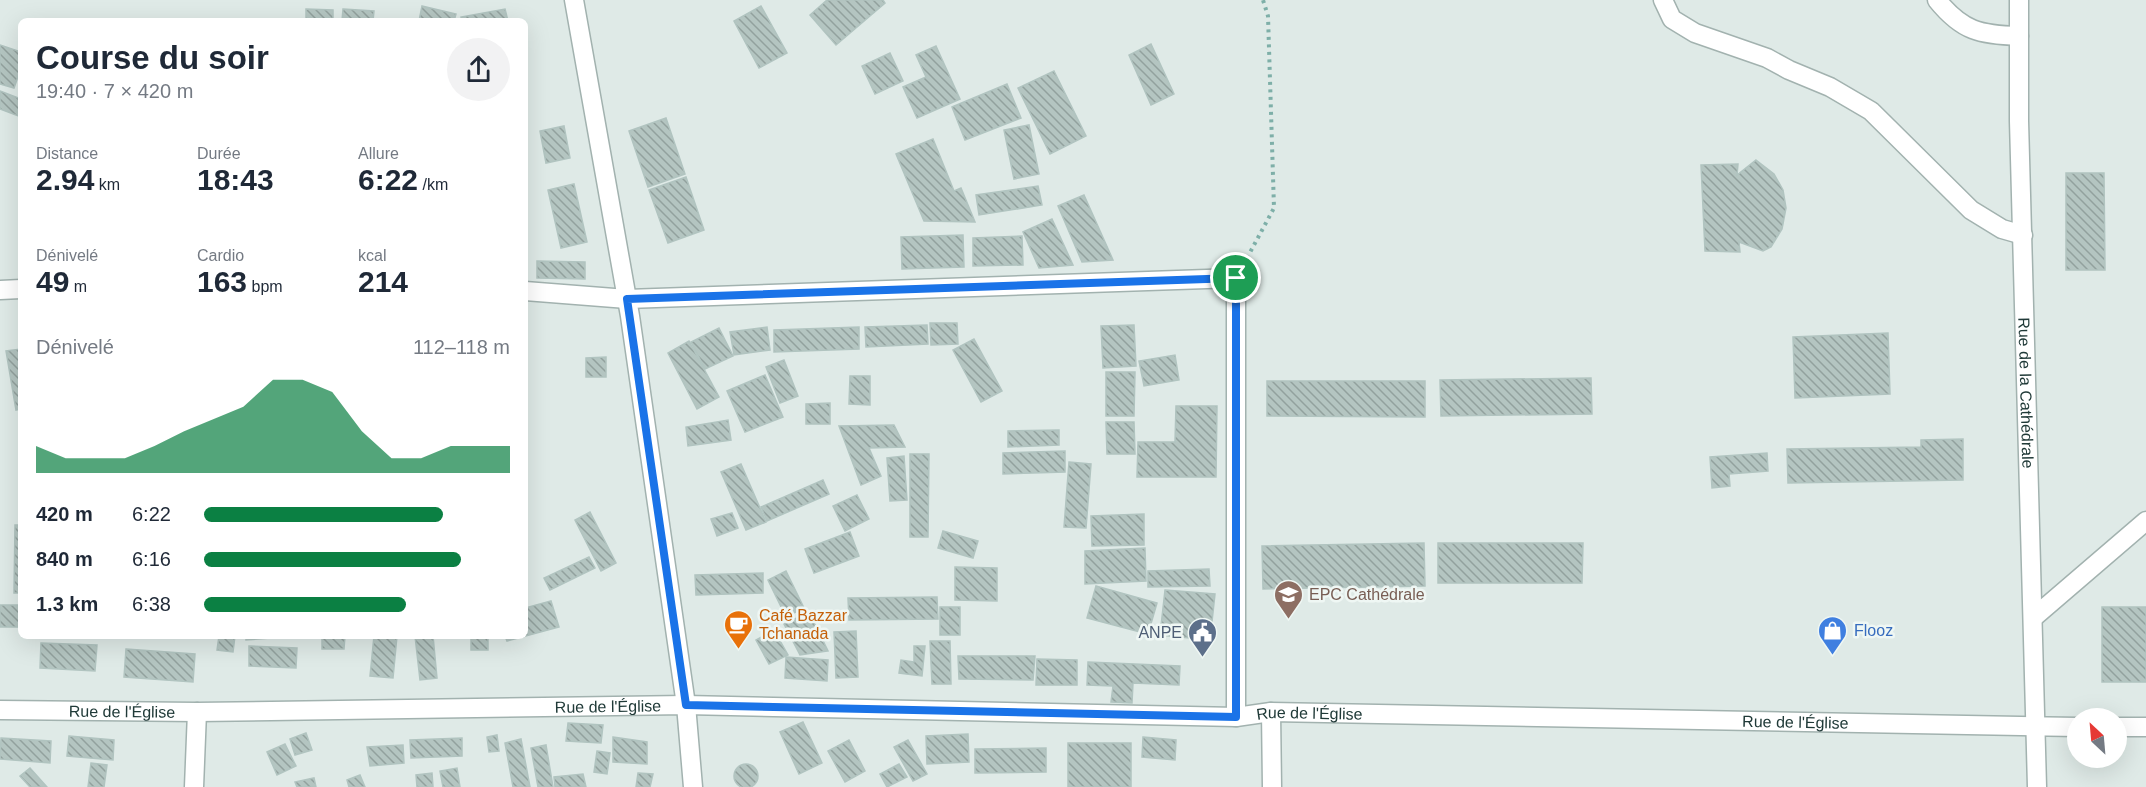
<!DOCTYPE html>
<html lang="fr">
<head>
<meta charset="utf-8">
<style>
	:root { --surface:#fff; --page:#f2f2f3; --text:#1f2937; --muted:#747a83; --accent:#0b8043 }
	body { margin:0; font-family:Arial,sans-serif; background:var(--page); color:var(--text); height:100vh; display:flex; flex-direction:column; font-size:22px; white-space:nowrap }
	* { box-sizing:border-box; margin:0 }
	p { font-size:20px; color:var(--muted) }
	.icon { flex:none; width:33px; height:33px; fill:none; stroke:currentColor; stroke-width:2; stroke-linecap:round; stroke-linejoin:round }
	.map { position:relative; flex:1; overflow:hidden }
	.side { position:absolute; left:18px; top:18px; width:510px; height:621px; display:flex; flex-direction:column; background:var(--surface); border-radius:9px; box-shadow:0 6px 24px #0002 }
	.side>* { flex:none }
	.needle { width:39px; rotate:334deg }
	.controls { position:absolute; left:2067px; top:708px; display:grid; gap:12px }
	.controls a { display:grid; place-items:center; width:60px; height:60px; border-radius:50%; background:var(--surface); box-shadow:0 6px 24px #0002; font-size:30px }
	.pin { position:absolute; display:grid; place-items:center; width:51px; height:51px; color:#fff; margin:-26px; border:3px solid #fff; border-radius:50%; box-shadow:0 2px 6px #0007 }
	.round { display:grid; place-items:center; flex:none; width:63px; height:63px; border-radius:32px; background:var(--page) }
	.head { display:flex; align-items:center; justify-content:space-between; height:102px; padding:0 18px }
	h1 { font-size:33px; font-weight:700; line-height:45px }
	.stats { display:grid; grid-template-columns:repeat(3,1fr); gap:9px; height:102px; padding:6px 18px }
	.stats div { display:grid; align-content:center }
	.stats b { font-size:30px; font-weight:700 }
	.stats small { font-size:16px; font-weight:400 }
	.stats p { font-size:16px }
	.chart { height:168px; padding:12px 18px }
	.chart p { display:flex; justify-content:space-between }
	.chart svg { width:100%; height:108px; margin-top:6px; fill:var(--accent); opacity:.7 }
	ul { padding:0 18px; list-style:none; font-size:20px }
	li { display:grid; grid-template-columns:96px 72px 1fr; align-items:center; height:45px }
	li i { height:15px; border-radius:8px; background:var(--accent) }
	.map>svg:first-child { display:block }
	.building { fill:url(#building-back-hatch); stroke:#b1c4c0; stroke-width:1.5 }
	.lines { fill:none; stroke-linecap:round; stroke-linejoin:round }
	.service-casing { stroke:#a2b2af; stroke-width:21 }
	.minor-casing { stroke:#a2b2af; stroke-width:21 }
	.tertiary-casing { stroke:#a2b2af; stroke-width:21 }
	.path { stroke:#7eafa8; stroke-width:4; stroke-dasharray:3 4.5; stroke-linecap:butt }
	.service { stroke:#fff; stroke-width:18 }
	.minor { stroke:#fff; stroke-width:18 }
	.tertiary { stroke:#fff; stroke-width:18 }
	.route-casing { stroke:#fff; stroke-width:12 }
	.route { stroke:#1a73e8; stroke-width:8 }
	.labels { text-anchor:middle; stroke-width:5; stroke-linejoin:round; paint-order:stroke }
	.street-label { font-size:16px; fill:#203a38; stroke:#eff7f4 }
	.education-label { font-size:16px; fill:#785e54; stroke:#eff7f4; text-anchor:start }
	.food-label { font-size:16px; fill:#c56008; stroke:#eff7f4; text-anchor:start }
	.shop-label { font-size:16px; fill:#366cbe; stroke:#eff7f4; text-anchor:start }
	.service-label { font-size:16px; fill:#4e5e75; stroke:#eff7f4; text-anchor:end }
</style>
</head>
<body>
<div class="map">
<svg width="2146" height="787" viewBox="0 0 2146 787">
	<defs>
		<pattern id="building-back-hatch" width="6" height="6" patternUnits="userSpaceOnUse" patternTransform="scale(1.5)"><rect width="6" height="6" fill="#b4c5c1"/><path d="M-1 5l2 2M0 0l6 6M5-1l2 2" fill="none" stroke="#92a19e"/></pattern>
	</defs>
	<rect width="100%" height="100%" fill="#dfeae7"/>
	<g class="building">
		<path d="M827,0h56l2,3 -49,42 -26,-30z"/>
		<path d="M422,6l34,8 -2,7h-35z"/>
		<path d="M761,6l26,47 -28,15 -25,-47z"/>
		<path d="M306,9l27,1v11h-27z"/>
		<path d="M343,9l31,2 -1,10h-31z"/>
		<path d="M505,9l3,12h-46l-1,-4z"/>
		<path d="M1151,44l23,50 -23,11 -22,-50z"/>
		<path d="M0,45l21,7v16l-7,20 -14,-4z"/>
		<path d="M936,46l24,53 -43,19 -14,-31 23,-10 -10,-22z"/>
		<path d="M890,53l13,28 -28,13 -13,-28z"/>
		<path d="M1054,71l32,65 -36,18 -32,-66z"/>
		<path d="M1007,84l14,34 -56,22 -13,-33z"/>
		<path d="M0,91l21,8v18l-21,-8z"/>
		<path d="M666,118l19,56 -37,13 -19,-56z"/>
		<path d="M1029,125l10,49 -25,5 -10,-49z"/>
		<path d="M564,126l6,32 -24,5 -6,-32z"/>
		<path d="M933,139l21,52 7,-3 14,34 -51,-1 -28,-67z"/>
		<path d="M1756,160l18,14 9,16 3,18 -4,21 -11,18 -8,4 -24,-9 1,10 -35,-1 -4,-86 37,-1 -1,11z"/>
		<path d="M2066,173h38l1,97h-39z"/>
		<path d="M686,177l18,53 -36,13 -19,-53z"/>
		<path d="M574,184l13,58 -26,6 -13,-58z"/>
		<path d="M1038,186l4,19 -63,10 -3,-20z"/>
		<path d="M1084,195l29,65 -31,2 -24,-56z"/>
		<path d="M1052,219l21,46 -34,3 -16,-36z"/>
		<path d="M963,235l1,32 -62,2 -1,-32z"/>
		<path d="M1022,236l1,29 -50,1v-28z"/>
		<path d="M537,261l48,1v17l-48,-1z"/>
		<path d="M930,323h27l1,21 -27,1z"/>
		<path d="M927,325l1,19 -62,3 -1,-20z"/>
		<path d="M1134,325l2,41 -33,2 -2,-42z"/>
		<path d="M767,327l3,23 -36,5 -4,-23z"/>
		<path d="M859,327v22l-85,3v-22z"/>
		<path d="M719,328l14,28 -28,13 -14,-27z"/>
		<path d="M1888,333l2,61 -95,4 -2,-61z"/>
		<path d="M974,339l28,52 -21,11 -28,-52z"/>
		<path d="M689,341l30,56 -22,12 -29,-56z"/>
		<path d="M21,349v60l-5,1 -10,-59z"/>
		<path d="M1175,355l4,25 -35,6 -5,-25z"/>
		<path d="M606,357v20h-20v-19z"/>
		<path d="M784,360l14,36 -18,7 -14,-36z"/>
		<path d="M1106,372h29l-1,44h-28z"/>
		<path d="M765,375l18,42 -38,15 -18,-41z"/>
		<path d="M850,376h20v29l-21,-1z"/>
		<path d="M1591,378l1,36 -151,2 -1,-36z"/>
		<path d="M1267,381h158v36l-158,-1z"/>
		<path d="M830,403v21h-24v-20z"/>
		<path d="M1176,406h41l-1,71h-79l1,-35h37z"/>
		<path d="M728,420l3,20 -43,6 -2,-19z"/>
		<path d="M1106,422h28l1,32h-28z"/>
		<path d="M894,425l11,22 -36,1 12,28 -20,9 -22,-59z"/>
		<path d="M1059,430v15l-51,2v-16z"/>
		<path d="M1963,439v41l-175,3 -1,-34 134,-2v-7z"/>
		<path d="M1065,451v21l-62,2v-21z"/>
		<path d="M1767,453l1,18 -39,3 1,12 -18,2 -2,-31z"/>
		<path d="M910,454h19l-1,83h-18z"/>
		<path d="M904,456l3,44 -17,1 -3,-43z"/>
		<path d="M1069,462l22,2 -5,64 -22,-1z"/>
		<path d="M741,464l25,58 -20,8 -25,-58z"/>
		<path d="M823,480l6,14 -62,27 -6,-14z"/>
		<path d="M857,495l12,24 -24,12 -12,-25z"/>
		<path d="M590,512l26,51 -15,8 -26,-51z"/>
		<path d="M732,513l6,15 -21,8 -6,-17z"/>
		<path d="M1144,514v31l-52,1 -1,-30z"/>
		<path d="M15,525h6v68h-7z"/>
		<path d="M943,531l35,10 -5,17 -35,-10z"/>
		<path d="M850,532l9,24 -45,17 -9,-24z"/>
		<path d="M1424,543l1,43 -162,3 -1,-43z"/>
		<path d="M1438,543h145l-1,40h-144z"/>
		<path d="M1145,548l1,33 -61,3v-33z"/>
		<path d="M589,557l6,11 -45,22 -6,-12z"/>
		<path d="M955,567l42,1v33l-42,-1z"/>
		<path d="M1209,569l1,17 -62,1v-16z"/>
		<path d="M786,571l18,37 -18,9 -18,-37z"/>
		<path d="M763,573v20l-67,2 -1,-20z"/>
		<path d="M1096,586l61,17 -9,31 -61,-16z"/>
		<path d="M1165,590l50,4 -5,46 -50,-5z"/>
		<path d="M937,597l1,22 -89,1 -1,-22z"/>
		<path d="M551,601l8,26 -52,14 -2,-5h20v-28z"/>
		<rect x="0" y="605" width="21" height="22"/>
		<rect x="940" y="607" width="20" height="28"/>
		<rect x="2102" y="607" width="44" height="75"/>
		<path d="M809,612l19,39 -28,4 -16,-31z"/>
		<path d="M774,630l14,25 -19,9 -13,-24z"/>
		<path d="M856,631l2,46 -22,1 -2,-46z"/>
		<path d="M219,636h16l-2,16 -16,-2z"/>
		<path d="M246,636h38v1l-38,3z"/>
		<path d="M322,636h23l-1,13h-22z"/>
		<path d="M374,636h23l-4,42 -23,-2z"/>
		<path d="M415,636h18l4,42 -17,2z"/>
		<rect x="471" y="636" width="17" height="14"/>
		<path d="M930,641h20l1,43h-19z"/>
		<path d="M41,643l56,2 -2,26 -55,-3z"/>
		<path d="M249,646l48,2 -1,20 -47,-2z"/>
		<path d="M914,646h11l-3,30 -23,-3 2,-13 13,2z"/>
		<path d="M126,649l69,5 -2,28 -69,-5z"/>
		<path d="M958,656h77l-2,24 -74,-1z"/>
		<path d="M786,657l42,3 -1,21 -42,-3z"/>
		<path d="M1037,659l40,1v25h-41z"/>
		<path d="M1088,662l92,4 -1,19 -46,-2 -1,20 -21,-1 2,-16 -26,-1z"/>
		<path d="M803,722l19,41 -23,11 -19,-42z"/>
		<path d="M568,723l35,2 -2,18 -35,-2z"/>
		<path d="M306,733l6,17 -17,5 -5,-16z"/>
		<path d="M968,734l1,28 -42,2 -1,-28z"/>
		<path d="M497,735l2,16 -10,1 -2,-15z"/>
		<path d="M69,736l45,4 -1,20 -46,-4z"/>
		<path d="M613,737l34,5v22l-34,-2z"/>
		<path d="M1143,737l33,3 -1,20 -33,-3z"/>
		<path d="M1,738l50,3 -1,22 -50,-4z"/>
		<path d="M462,738v18l-51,2 -1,-18z"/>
		<path d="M521,739l9,48h-17l-8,-44z"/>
		<path d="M849,740l16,31 -20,11 -17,-31z"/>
		<path d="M908,740l19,34 -14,7 -19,-34z"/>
		<rect x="1068" y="743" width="63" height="44"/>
		<path d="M285,744l11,22 -19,9 -10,-23z"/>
		<path d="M403,745l1,18 -34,3 -3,-19z"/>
		<path d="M546,745l7,42h-15l-7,-39z"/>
		<path d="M1046,748v24l-71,1v-24z"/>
		<path d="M597,751l13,2 -3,21 -13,-2z"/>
		<path d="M91,763l16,2 -3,22h-16z"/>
		<path d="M899,764l8,13 -20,10 -7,-13z"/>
		<circle cx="746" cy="776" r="12"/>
		<path d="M30,768l17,19h-17l-10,-11z"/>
		<path d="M457,768l3,19h-17l-3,-16z"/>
		<path d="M432,773l1,14h-16l-1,-12z"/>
		<path d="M638,773l15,1 -3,13h-14z"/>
		<path d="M583,774l3,13h-31l-1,-10z"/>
		<path d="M360,775l5,12h-16l-2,-7z"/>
		<path d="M314,778l2,9h-19l-2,-5z"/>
	</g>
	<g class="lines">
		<defs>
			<g id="service">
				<path d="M1663,0l9,19 23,14 72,25 22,12 41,17 41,24 100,99 31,19 21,6"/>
				<path d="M1937,0c25,31 43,35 82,36"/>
			</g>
			<g id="minor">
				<path d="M574,0l56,316 56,389 7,82"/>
				<path d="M0,290l21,-1"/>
				<path d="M525,291l102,8 609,-21v439"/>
				<path d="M2033,618l113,-97"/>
				<path id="s1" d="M0,710l197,2 489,-7 550,12 35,-5 807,15"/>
				<path d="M1271,712l1,75"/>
				<path d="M2116,727h30"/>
				<path d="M194,787l3,-75"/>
			</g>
			<g id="tertiary">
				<path id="s2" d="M2019,0v121l18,666"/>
			</g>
		</defs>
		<use href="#service" class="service-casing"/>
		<use href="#minor" class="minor-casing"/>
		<use href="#tertiary" class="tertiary-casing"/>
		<path class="path" d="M1247,258l27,-50 -6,-192 -5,-16"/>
		<use href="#service" class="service"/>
		<use href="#minor" class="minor"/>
		<use href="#tertiary" class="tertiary"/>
	</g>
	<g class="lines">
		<defs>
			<path id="route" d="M1236,278v439l-550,-12 -59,-406z"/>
		</defs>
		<use href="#route" class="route-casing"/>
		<use href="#route" class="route"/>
	</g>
	<defs>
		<symbol id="school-pin" viewBox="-11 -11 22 30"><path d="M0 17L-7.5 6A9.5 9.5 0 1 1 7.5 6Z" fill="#8d6e63" stroke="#eff7f4"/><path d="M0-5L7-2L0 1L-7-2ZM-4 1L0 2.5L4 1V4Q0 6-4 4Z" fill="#fff"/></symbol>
		<symbol id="cafe-pin" viewBox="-11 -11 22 30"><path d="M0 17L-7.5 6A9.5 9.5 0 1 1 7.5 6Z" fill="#e8710a" stroke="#eff7f4"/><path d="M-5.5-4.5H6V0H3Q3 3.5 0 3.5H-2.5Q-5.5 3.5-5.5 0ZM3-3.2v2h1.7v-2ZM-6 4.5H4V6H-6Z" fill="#fff"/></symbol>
		<symbol id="shop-pin" viewBox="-11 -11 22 30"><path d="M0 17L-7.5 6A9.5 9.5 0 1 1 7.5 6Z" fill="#3f7fe0" stroke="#eff7f4"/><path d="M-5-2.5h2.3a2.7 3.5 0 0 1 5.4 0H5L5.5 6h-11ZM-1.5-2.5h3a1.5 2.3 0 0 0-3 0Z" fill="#fff"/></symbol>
		<symbol id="civic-pin" viewBox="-11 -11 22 30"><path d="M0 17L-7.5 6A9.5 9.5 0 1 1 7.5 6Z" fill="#5c6f8a" stroke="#eff7f4"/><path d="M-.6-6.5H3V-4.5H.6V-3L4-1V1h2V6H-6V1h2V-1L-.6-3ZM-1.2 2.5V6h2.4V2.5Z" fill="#fff"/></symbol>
	</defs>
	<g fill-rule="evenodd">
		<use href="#school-pin" x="1272" y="578" width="33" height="45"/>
		<use href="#cafe-pin" x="722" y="608" width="33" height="45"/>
		<use href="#shop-pin" x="1816" y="614" width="33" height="45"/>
		<use href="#civic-pin" x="1186" y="616" width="33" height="45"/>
	</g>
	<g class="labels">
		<g class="street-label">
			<text dy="6" stroke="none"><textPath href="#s2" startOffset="393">Rue de la Cathédrale</textPath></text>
			<text dy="6" stroke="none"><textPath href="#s1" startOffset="608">Rue de l'Église</textPath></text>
			<text dy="6" stroke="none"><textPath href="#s1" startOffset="122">Rue de l'Église</textPath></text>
			<text dy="6" stroke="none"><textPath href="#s1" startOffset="1310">Rue de l'Église</textPath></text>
			<text dy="6" stroke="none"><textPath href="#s1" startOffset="1796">Rue de l'Église</textPath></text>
		</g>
		<g class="education-label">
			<text x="1309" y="600">EPC Cathédrale</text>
		</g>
		<g class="food-label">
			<text x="759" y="621">Café Bazzar<tspan x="759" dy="18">Tchanada</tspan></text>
		</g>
		<g class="shop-label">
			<text x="1854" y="636">Flooz</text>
		</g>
		<g class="service-label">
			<text x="1182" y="638">ANPE</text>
		</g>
	</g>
</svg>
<div class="controls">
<a><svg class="needle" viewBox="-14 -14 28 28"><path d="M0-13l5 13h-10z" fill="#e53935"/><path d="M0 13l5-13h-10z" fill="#747a83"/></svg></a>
</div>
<div class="pin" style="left:1236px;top:278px;background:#1e9e55"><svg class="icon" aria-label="arrive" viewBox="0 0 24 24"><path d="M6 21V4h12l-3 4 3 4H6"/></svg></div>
<section class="side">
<div class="head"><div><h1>Course du soir</h1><p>19:40 · 7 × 420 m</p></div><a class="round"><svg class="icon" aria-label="share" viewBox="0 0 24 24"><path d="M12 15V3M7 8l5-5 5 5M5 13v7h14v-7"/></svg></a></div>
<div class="stats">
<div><p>Distance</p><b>2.94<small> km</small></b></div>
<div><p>Durée</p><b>18:43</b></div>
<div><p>Allure</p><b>6:22<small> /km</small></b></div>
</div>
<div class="stats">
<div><p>Dénivelé</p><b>49<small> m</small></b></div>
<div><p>Cardio</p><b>163<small> bpm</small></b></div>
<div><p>kcal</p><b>214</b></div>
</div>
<div class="chart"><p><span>Dénivelé</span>112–118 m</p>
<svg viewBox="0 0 160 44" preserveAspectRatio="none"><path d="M0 44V33L10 38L20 38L30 38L40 33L50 27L60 22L70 17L80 6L90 6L100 11L110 27L120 38L130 38L140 33L150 33L160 33V44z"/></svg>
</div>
<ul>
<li><b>420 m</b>6:22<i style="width:78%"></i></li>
<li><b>840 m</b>6:16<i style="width:84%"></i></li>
<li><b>1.3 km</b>6:38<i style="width:66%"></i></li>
</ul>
</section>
</div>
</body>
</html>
